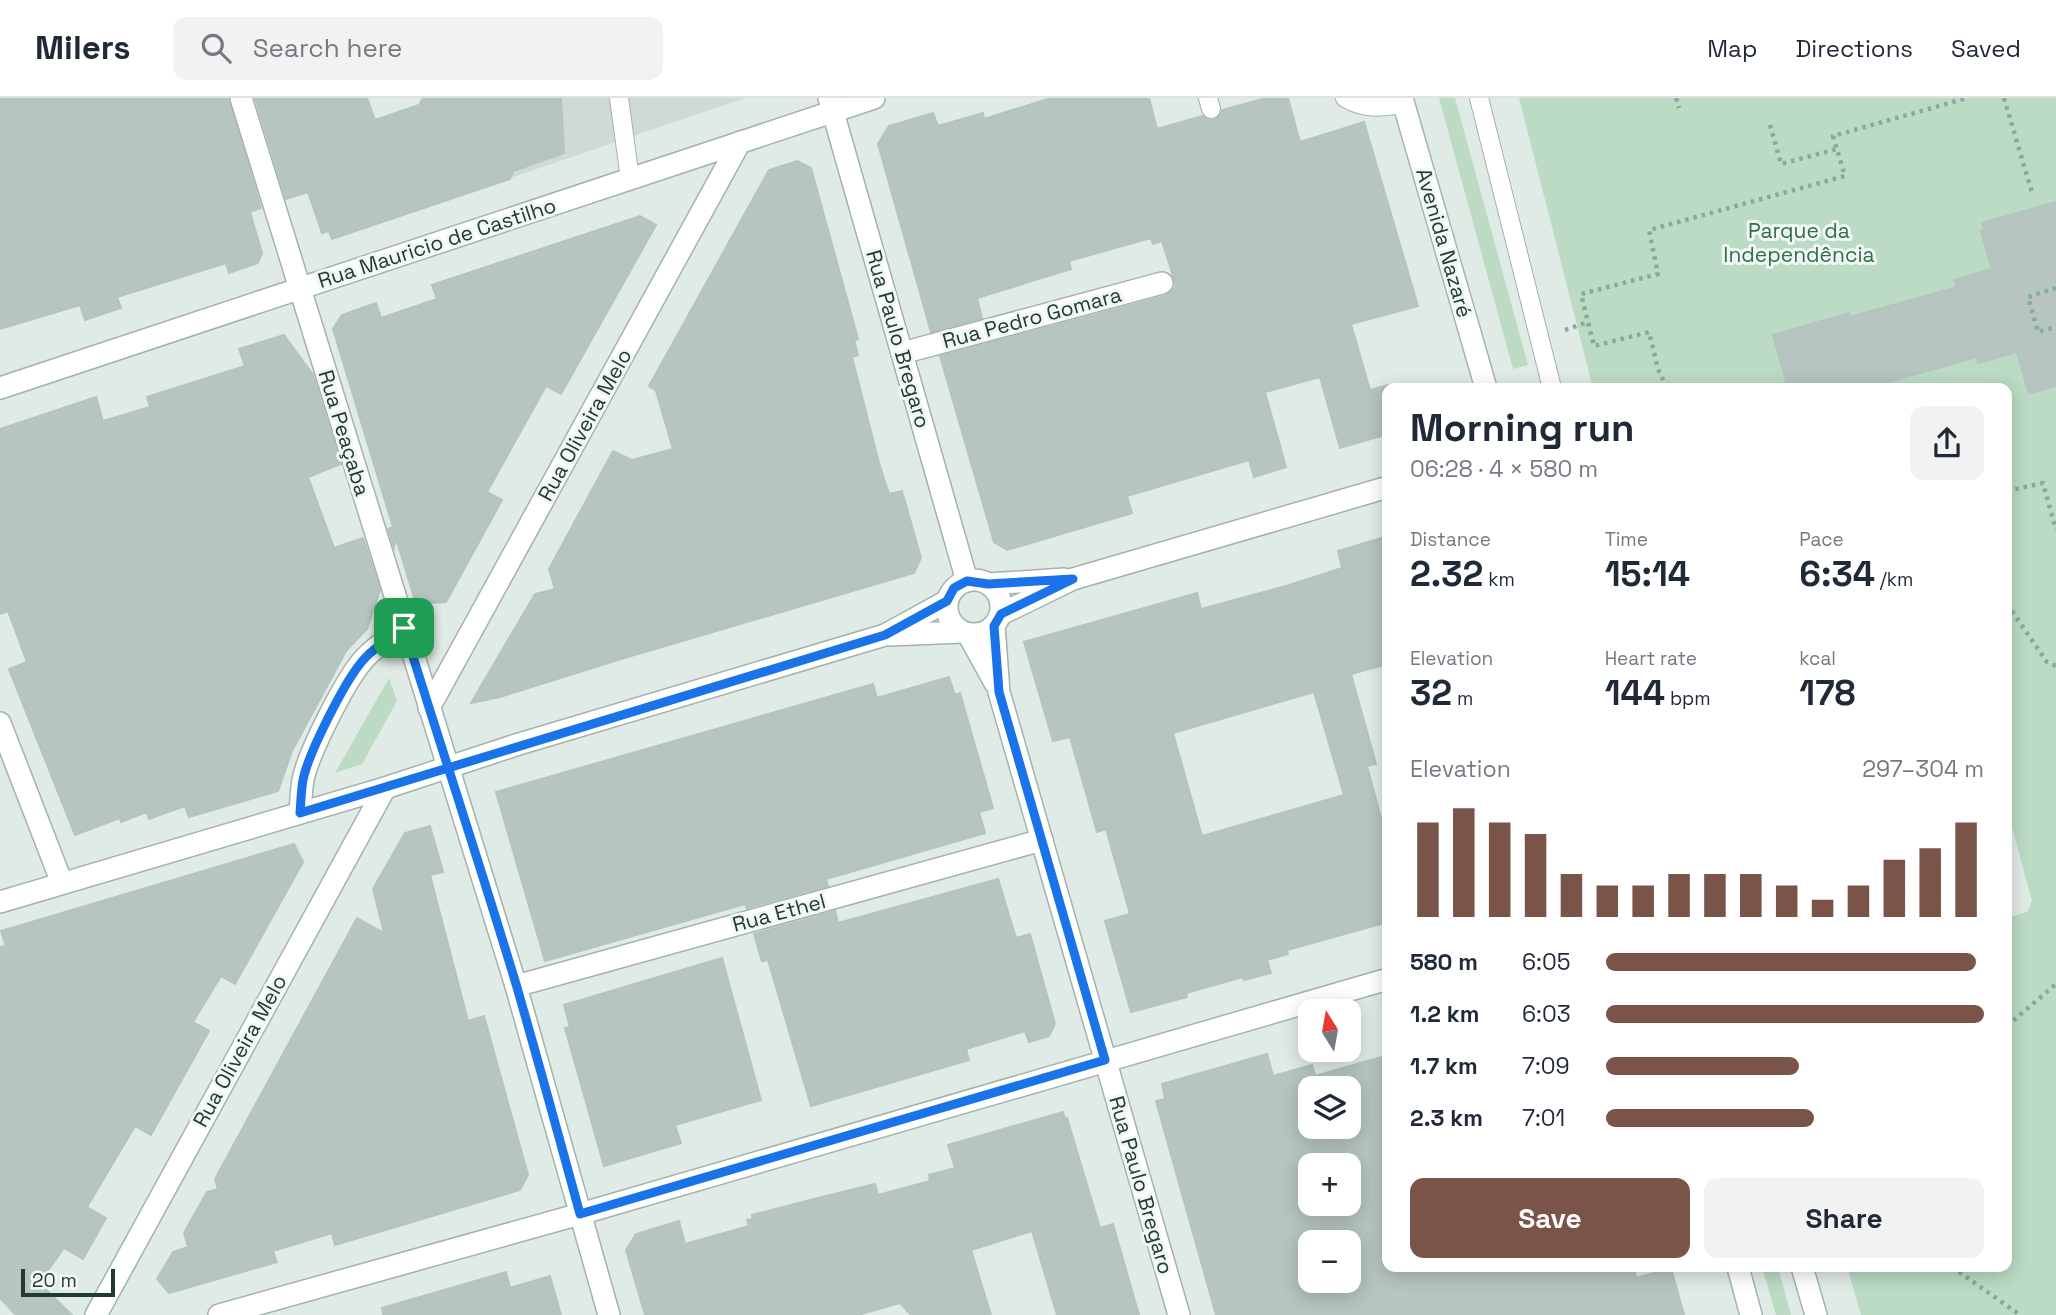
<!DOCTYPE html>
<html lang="en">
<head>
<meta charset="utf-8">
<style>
	:root { --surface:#fff; --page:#f2f2f3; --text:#1f2937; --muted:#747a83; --line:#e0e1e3; --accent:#7a5349 }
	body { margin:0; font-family:"Space Grotesk",sans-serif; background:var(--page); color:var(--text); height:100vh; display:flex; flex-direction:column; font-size:26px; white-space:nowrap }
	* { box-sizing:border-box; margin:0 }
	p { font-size:23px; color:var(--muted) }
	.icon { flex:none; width:38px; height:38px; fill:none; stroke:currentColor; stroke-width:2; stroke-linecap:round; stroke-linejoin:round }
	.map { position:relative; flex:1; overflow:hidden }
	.drawer { position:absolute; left:1382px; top:285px; width:630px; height:889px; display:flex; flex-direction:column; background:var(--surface); border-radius:14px; box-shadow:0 4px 18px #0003 }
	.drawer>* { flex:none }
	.needle { width:46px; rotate:349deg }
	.buttons { position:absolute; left:1298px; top:901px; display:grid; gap:14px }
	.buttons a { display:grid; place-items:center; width:63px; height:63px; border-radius:14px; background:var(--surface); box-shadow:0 4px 18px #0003; font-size:35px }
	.scale { position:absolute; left:21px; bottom:18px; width:94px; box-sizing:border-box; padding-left:7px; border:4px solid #223a34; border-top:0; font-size:19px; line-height:24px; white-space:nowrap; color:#223a34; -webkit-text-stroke:5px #f1f7f4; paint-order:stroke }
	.pin { position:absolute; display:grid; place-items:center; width:60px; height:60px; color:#fff; margin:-30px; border-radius:14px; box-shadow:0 4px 10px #0006 }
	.round { display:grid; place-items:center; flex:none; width:74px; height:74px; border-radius:14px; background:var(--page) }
	.head { display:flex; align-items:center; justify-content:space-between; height:119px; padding:0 28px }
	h1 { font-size:38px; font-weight:800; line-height:52px }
	.metrics { display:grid; grid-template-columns:repeat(3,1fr); gap:10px; height:119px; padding:7px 28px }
	.metrics div { display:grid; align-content:center }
	.metrics b { font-size:35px; font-weight:800 }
	.metrics small { font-size:19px; font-weight:400 }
	.metrics p { font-size:19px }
	.chart { height:196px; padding:14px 28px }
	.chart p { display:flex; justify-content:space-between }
	.chart svg { width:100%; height:126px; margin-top:7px; stroke:var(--accent); stroke-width:6 }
	.button { display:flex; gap:14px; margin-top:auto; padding:14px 28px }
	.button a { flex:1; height:80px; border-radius:14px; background:var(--accent); color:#fff; font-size:28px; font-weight:800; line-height:80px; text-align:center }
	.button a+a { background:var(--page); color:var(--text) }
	ul { padding:0 28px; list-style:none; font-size:23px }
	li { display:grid; grid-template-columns:112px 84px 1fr; align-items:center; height:52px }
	li i { height:18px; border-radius:9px; background:var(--accent) }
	header { display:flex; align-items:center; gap:42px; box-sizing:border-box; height:98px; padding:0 35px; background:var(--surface); border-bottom:2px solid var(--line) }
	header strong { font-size:33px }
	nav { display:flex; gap:38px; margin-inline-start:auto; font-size:24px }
	.search { width:490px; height:63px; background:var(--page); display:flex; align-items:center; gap:18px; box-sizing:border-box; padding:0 24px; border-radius:14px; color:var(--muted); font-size:26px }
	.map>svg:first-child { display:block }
	.built { fill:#cfdad5 }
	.green { fill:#bbdbc4 }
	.building { fill:#b6c5c0; stroke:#b4c4be; stroke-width:2; fill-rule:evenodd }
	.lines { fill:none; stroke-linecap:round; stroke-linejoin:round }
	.lane-casing { stroke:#a4b2ad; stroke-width:20 }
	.street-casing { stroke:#a4b2ad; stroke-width:24 }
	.secondary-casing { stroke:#a0b6af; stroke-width:24 }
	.path { stroke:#83aca1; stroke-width:4.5; stroke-dasharray:3.5 5; stroke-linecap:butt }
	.lane { stroke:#fff; stroke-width:18 }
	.street { stroke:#fff; stroke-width:21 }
	.secondary { stroke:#fff; stroke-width:21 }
	.route-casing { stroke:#fff; stroke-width:14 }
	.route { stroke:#1a73e8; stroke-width:9 }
	.labels { text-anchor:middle; stroke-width:6; stroke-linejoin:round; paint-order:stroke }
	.park-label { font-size:21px; fill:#2f6e49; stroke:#f1f7f4 }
	.street-label { font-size:21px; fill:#223a34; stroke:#f1f7f4 }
</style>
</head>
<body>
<header>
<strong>Milers</strong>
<div class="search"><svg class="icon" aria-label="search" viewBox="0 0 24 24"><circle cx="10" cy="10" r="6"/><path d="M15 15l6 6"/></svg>Search here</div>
<nav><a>Map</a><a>Directions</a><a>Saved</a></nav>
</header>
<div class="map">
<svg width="2056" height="1217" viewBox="0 0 2056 1217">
	<rect width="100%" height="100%" fill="#e1ebe6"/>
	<path class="built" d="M423,0h322l-385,131z"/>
	<g class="green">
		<path d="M1439,0h16l73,267 -15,4z"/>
		<path d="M1519,0h537v1217h-195l-14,-48h160v-349l20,-6 5,-11 -25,-92v-421h-414z"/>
		<path d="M389,580l8,23 -35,63 -27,9z"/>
		<path d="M1762,1169h16l13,48h-15z"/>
	</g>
	<g class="building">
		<path d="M0,0h228l33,110 -11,4 12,41 -4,10 -29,10 -3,-10 -109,34 4,11 -36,12 -5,-15 -80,24z"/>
		<path d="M255,0h112l8,22 44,-15 4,-7h138l3,55 -51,18 -3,8 -178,60 -3,-8 -7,2 -14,-41 -22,7z"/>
		<path d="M1051,0h98l8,31 45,-13 13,4 7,-10 44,-12h22l12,44 64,-20 54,184 -67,18 19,66 18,-5v49l-48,14 -20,-71 -55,15 21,75 -32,10 -5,-17 -122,36 5,17 -125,37 -13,-8 -54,-186 225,-60 11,-9 -2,-8 -12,-38 -9,3 -2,-6 -82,23 2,8 -94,29 5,20 -51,14 -53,-188 11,-18 44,-13 5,13 45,-13 1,6z"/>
		<path d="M797,63l14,7 47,171 -4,1 4,15 -6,2 27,106 10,31 13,-3 19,67 -7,15 -293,86 -121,38 -29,6 64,-109 20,-5 -6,-20 64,-118 19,9 41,-11 -17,-58 -7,-5 120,-216z"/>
		<path d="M2056,104v184l-25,7 -3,-2 -11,-39 -39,11 -1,-6 -111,31h-78l-15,-53 76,-22 1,4 107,-30 -3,-7 38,-11 -11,-38 3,-2 -2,-6z"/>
		<path d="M640,118l16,9 -95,169 -15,-8 -59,106 15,8 -56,102 -30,2 -20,-66 -2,9 -6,-18 5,-2 -60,-198 9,-14 34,-12 5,15 56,-19 -5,-14z"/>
		<path d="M284,237l29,40 28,89 -33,13 26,71 29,-10 17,52 -13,39 -21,22 -54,100 -14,40 -89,26 -4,-11 -36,13 -2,-7 -26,10 -1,-4 -45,17 -66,-166 18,-7 -19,-51 -8,3v-185l96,-32 7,24 47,-14 -3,-10 98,-31 -6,-17z"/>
		<path d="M1388,438v128l-37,10 25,90 -9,2 14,52 7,-2v106l-101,28 1,4 -21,6 4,13 -27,7 -1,-3 -57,16 1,4 -56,15 -26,-91 25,-7 -24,-85 -9,3 -27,-95 -17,4 -29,-99 173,-49 4,16 85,-23 56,-18 -4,-17zM1314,594l30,103 -142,41 -29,-103z"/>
		<path d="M949,579l6,18 5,-2 33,115 -14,4 6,21 -159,46 2,7 -81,22 -2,-4 -200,57 -49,-169 377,-108 4,14z"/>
		<path d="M430,728l13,46 -13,3 38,146 16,-5 44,159 -8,15 -185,55 -3,-12 -59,18 4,11 -108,31 -12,-14 16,-27 15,-5 -4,-14 23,-41 11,-3 -3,-10 142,-261 27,15 -11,-44 32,-56z"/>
		<path d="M294,746l9,18 -68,122 -14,-8 -28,46 16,9 -58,104 -16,-9 -48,81 19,11 -23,41 -19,-11 -25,35 33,32h-56l-16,-17v-351l6,-1 -5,-15z"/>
		<path d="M998,781l18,59 14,-4 25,90 -6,12 -20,6 -4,-11 -59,18 3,11 -158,46 -43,-146 -6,1 -8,-27 81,-23 3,12z"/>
		<path d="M722,860l39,142 -86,25 6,18 -77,23 -39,-138 5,-1 -6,-22z"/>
		<path d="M1267,956l6,22 39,-11 3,11 73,-21v212h246l2,11 35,-10 13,47h-468l-60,-214 9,-2 -3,-15zM1311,990h38v39h-38zM1311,1068h38v38h-38zM1311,1144h38v39h-38z"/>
		<path d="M1063,1014l2,7 2,-1 33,110 13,-4 26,91h-82l-25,-84 -61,19 20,65h-80l-11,-12 -42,12h-213l-19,-65 10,-16 43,-13 6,23 64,-18 -2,-6 6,-1 -1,-4 58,-15 65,-16 3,11 52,-14 -1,-6 26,-7 -7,-23z"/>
		<path d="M506,1174l4,16 40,-12 11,39h-178l-1,-7z"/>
	</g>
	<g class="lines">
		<defs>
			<g id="lane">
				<path d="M619,0l11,81"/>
				<path d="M1208,0l3,11"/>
				<path d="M1345,0c21,12 37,9 59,6"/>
				<path d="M1479,0l73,290"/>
			</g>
			<g id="street">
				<path d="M241,0l275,888 93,329"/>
				<path d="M829,0l138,483"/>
				<path d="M902,255l260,-70"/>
				<path d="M0,290l874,-290"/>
				<circle cx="974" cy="509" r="27"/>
				<path d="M988,486l76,-5"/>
				<path d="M1001,516l72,-35 315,-92"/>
				<path d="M994,528l5,66 180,623"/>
				<path d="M968,536l27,49"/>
				<path d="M890,537l72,-3"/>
				<path d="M429,610l311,-566"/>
				<path d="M0,625l62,160"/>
				<path d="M300,715c1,-11 1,-22 3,-33 5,-26 43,-102 62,-122 11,-12 25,-20 39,-30"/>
				<path d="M0,804l385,-114 134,-44 366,-109 62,-34"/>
				<path d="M516,888l526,-146"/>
				<path d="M96,1217l289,-527"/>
				<path d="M219,1217l361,-101 808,-235"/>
			</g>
			<g id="secondary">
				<path d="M1402,0l84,290"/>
				<path d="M1738,1169l13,48"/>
				<path d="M1802,1169l14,48"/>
			</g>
		</defs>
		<use href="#lane" class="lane-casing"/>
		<use href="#street" class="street-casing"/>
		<use href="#secondary" class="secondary-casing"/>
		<g class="path">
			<path d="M1676,0l3,10"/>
			<path d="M2004,0l29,98"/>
			<path d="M1770,27l11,39 56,-15"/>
			<path d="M2056,190l-28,9 10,35 18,-5"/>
			<path d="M1565,232l23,-8"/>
			<path d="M1667,290l-9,-19 -9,-37 -55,14 -13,-52 77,-20 -9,-44 196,-54 -12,-40 134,-38"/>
			<path d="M2007,393l36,-8 13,47"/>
			<path d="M2007,506l40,58 9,4"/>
			<path d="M2007,928l49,-42"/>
			<path d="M1952,1169l68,48"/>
		</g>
		<use href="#lane" class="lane"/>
		<use href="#street" class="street"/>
		<use href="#secondary" class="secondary"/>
	</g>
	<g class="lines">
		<defs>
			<path id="route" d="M404,530c37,119 76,237 112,356 22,76 43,153 64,230l525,-154 -106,-368 -5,-66 7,-12 72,-35 -85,5 -21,-3 -13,7 -7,13 -62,34 -585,178c1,-11 1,-22 3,-33 5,-26 43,-102 62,-122 11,-12 25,-20 39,-30"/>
		</defs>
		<use href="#route" class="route-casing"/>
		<use href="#route" class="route"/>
	</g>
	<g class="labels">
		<g class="park-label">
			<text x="1799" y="140">Parque da<tspan x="1799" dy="24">Independência</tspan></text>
		</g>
		<g class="street-label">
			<text transform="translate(437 145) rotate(-18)" y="7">Rua Mauricio de Castilho</text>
			<text transform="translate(1444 145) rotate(74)" y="7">Avenida Nazaré</text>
			<text transform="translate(1032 220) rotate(-15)" y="7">Rua Pedro Gomara</text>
			<text transform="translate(898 241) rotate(74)" y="7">Rua Paulo Bregaro</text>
			<text transform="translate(585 327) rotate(-61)" y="7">Rua Oliveira Melo</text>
			<text transform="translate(344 335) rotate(73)" y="7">Rua Peaçaba</text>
			<text transform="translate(779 815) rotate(-15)" y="7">Rua Ethel</text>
			<text transform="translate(240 953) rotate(-61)" y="7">Rua Oliveira Melo</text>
			<text transform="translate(1141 1087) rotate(74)" y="7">Rua Paulo Bregaro</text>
		</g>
	</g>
</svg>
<div class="buttons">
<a><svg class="needle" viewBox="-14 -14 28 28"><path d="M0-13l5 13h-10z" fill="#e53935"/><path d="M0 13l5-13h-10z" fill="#747a83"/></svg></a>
<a><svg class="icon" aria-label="layers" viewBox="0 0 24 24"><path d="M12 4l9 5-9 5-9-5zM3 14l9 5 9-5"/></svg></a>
<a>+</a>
<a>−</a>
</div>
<div class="scale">20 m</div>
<div class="pin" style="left:404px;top:530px;background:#1e9e55"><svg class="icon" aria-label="arrive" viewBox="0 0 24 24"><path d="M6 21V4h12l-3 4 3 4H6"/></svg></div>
<section class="drawer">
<div class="head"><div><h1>Morning run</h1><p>06:28 · 4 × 580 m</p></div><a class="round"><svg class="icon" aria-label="share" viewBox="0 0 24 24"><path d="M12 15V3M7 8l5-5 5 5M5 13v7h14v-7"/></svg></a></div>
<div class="metrics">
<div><p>Distance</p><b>2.32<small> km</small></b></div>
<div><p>Time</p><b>15:14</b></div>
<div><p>Pace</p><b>6:34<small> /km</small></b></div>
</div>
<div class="metrics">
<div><p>Elevation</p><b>32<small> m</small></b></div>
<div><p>Heart rate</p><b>144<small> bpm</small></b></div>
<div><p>kcal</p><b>178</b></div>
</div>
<div class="chart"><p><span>Elevation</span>297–304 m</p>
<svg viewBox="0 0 160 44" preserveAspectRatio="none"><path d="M5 44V11M15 44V6M25 44V11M35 44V15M45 44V29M55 44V33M65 44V33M75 44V29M85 44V29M95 44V29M105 44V33M115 44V38M125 44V33M135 44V24M145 44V20M155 44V11"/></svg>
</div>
<ul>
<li><b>580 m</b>6:05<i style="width:98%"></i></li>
<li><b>1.2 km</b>6:03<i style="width:100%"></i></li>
<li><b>1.7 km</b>7:09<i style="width:51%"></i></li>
<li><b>2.3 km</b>7:01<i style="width:55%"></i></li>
</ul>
<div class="button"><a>Save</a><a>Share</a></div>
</section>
</div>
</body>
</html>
